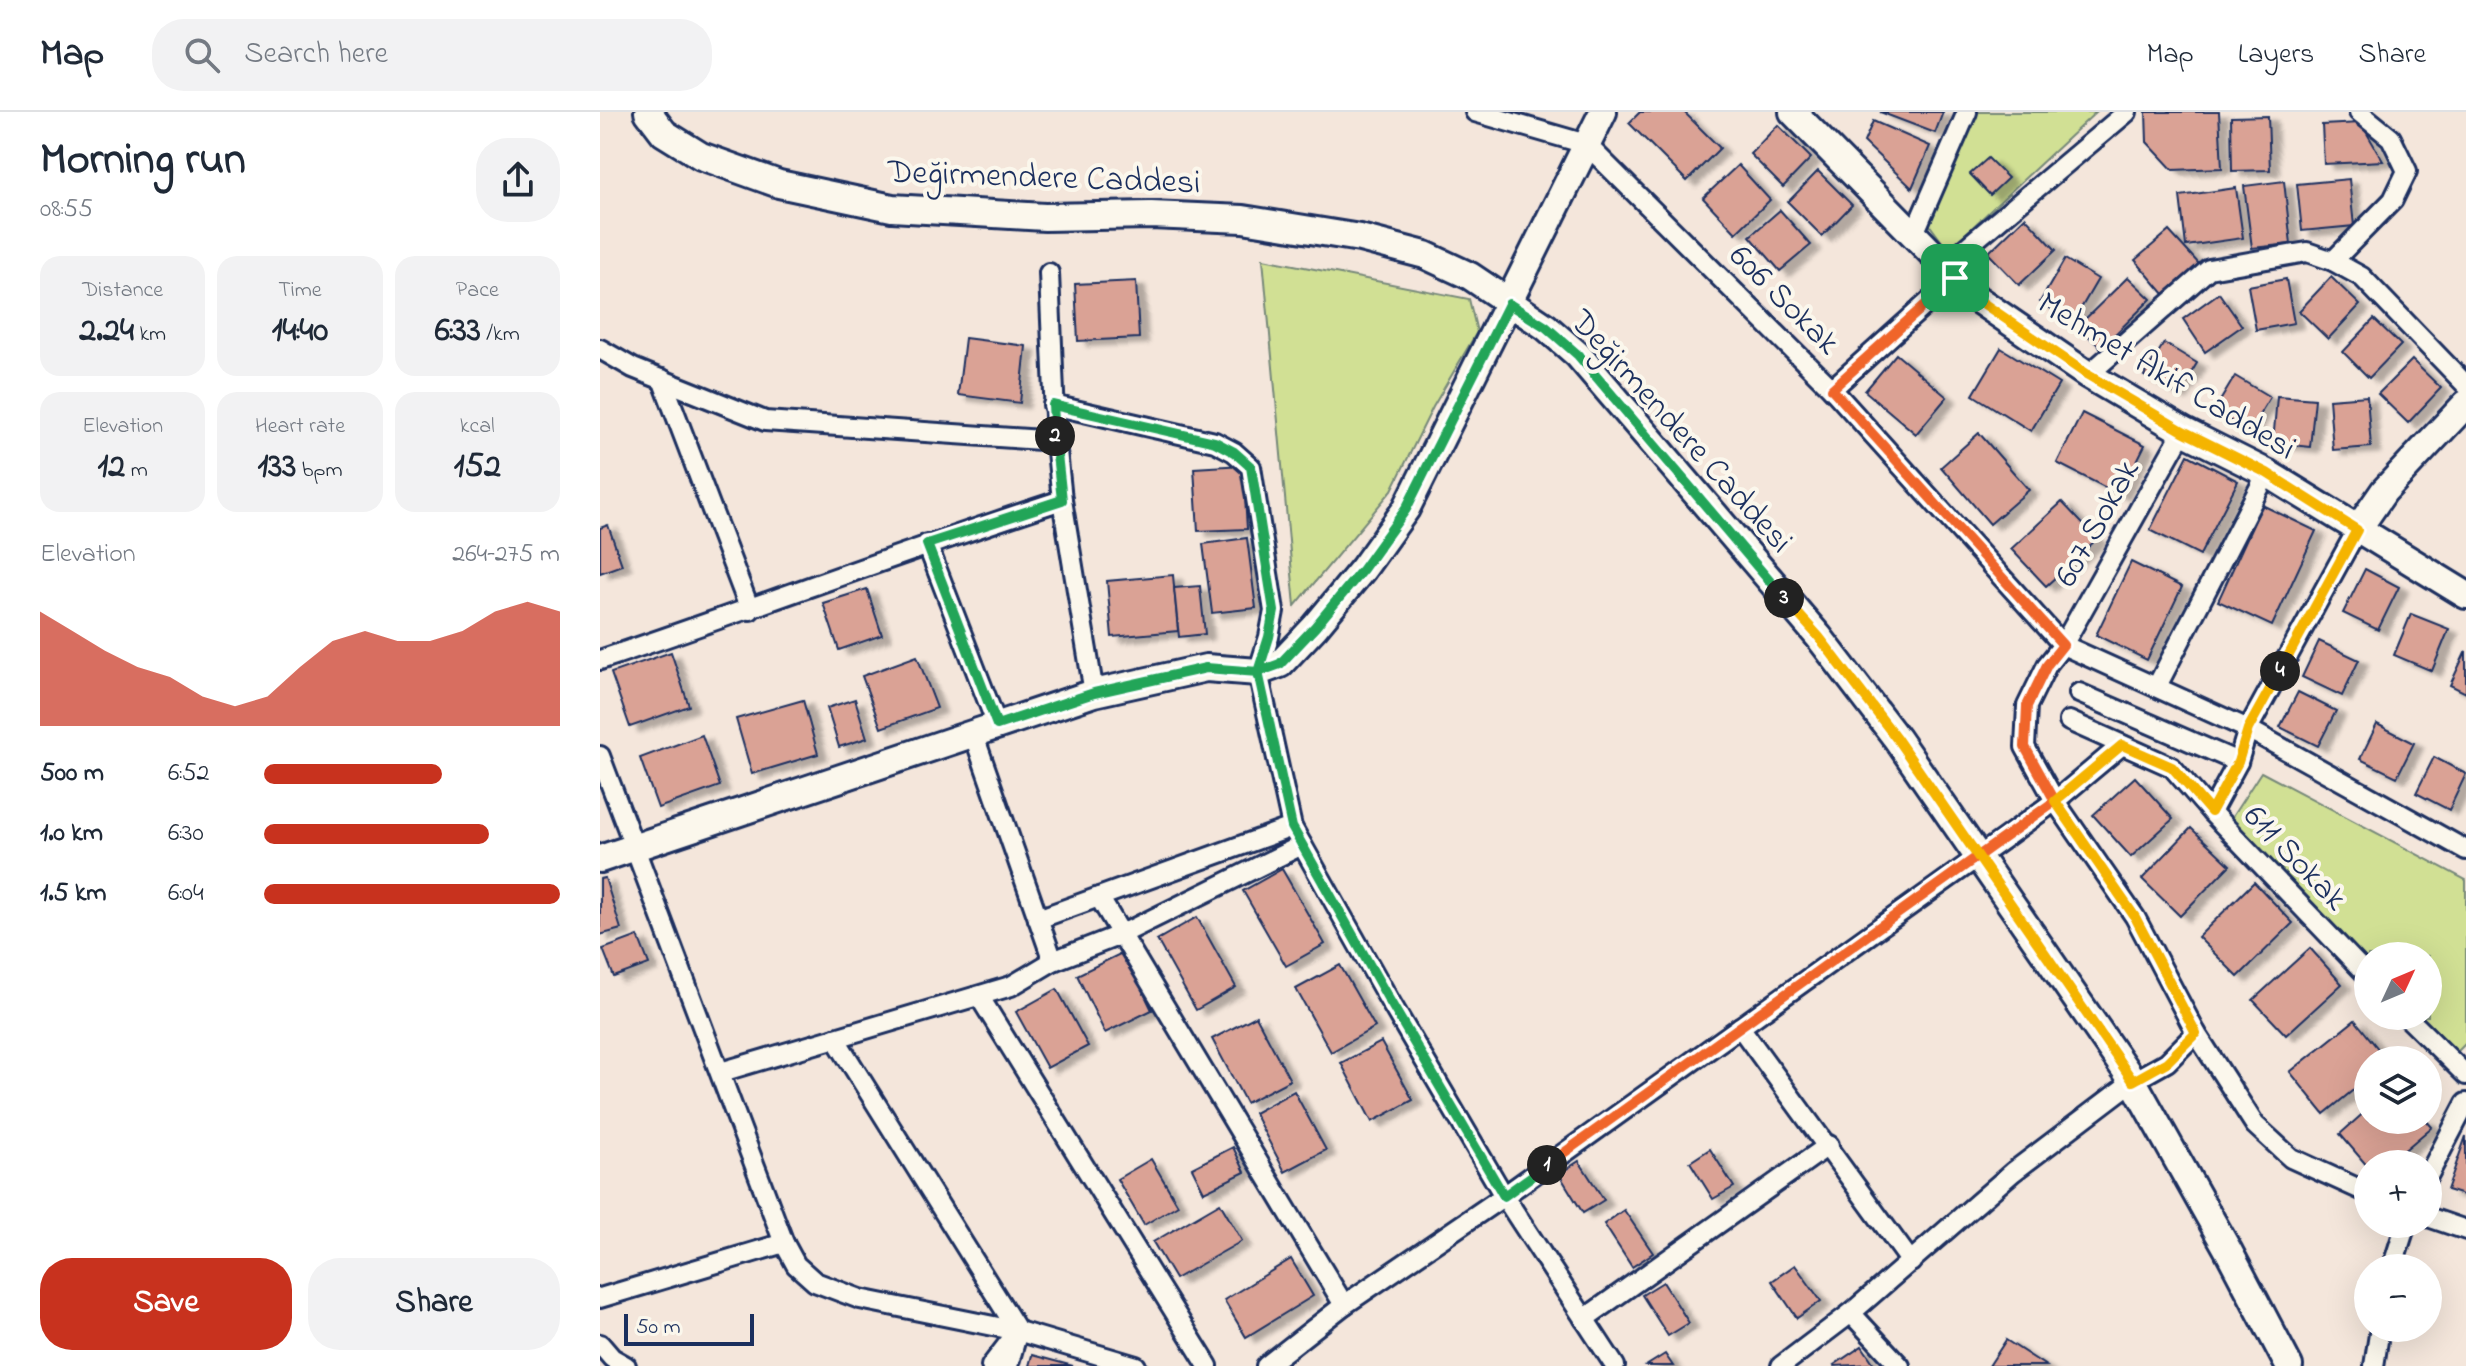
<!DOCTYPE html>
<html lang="en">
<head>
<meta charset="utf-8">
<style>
	:root { --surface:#fff; --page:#f2f2f3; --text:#1f2937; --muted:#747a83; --line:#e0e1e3; --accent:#c8321e }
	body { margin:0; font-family:"Indie Flower",sans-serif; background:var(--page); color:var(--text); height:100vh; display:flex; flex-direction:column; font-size:30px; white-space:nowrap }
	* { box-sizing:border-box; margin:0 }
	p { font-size:26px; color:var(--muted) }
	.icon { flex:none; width:44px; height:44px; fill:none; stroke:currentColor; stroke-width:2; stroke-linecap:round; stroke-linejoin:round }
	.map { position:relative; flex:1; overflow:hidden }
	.drawer { display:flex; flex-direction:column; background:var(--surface); width:600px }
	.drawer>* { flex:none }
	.needle { width:52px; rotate:46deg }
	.buttons { position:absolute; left:1754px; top:830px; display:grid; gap:16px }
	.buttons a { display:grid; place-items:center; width:88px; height:88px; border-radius:50%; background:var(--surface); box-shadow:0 8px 32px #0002; font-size:40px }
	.scale { position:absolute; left:24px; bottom:20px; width:130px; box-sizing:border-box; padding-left:8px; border:4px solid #1b2f5e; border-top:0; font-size:22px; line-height:28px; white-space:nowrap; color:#1b2f5e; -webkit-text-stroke:6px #fbf7ec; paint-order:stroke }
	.pin { position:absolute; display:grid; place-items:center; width:68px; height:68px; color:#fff; margin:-34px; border-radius:16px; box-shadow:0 4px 12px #0006 }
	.km { position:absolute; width:40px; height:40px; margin:-20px; border-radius:50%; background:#222; color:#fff; font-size:22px; line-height:40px; text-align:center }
	.round { display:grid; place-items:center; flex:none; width:84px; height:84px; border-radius:32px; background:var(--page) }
	.headline { display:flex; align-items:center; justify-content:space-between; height:136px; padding:0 40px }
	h1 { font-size:44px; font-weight:800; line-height:60px }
	.stats { display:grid; grid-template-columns:repeat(3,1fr); gap:12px; height:136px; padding:8px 40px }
	.stats div { display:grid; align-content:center; border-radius:20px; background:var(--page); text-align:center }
	.stats b { font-size:34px; font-weight:800 }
	.stats small { font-size:22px; font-weight:400 }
	.stats p { font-size:22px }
	.chart { height:224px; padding:16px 40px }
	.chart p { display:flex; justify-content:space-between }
	.chart svg { width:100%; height:144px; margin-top:8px; fill:var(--accent); opacity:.7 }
	.action { display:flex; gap:16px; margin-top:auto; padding:16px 40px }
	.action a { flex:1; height:92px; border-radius:32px; background:var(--accent); color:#fff; font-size:32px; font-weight:800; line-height:92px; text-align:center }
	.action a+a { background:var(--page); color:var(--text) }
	ul { padding:0 40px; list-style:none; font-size:26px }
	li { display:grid; grid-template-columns:128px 96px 1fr; align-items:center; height:60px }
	li i { height:20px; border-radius:10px; background:var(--accent) }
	header { display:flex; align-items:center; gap:48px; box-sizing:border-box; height:112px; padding:0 40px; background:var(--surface); border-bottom:2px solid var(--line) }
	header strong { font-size:38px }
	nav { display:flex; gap:44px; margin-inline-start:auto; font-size:28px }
	.search { width:560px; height:72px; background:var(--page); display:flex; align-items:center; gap:20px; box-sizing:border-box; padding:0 28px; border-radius:32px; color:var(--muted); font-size:30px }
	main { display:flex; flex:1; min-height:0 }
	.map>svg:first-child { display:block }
	.green { fill:#d1e094; stroke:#768879; stroke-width:2 }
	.building { fill:#daa295; stroke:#1b2f5e; stroke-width:2; filter:url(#shadow) }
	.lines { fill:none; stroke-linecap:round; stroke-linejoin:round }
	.street-casing { stroke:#1b2f5e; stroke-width:24 }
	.secondary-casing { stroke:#1b2f5e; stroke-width:32 }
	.street { stroke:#fbf7ec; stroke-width:18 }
	.secondary { stroke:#fbf7ec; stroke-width:26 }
	.split-1-casing { stroke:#fff; stroke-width:16 }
	.split-2-casing { stroke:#fff; stroke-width:16 }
	.split-3-casing { stroke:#fff; stroke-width:16 }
	.split-4-casing { stroke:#fff; stroke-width:16 }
	.split-5-casing { stroke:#fff; stroke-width:16 }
	.split-1 { stroke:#f0652b; stroke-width:10 }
	.split-2 { stroke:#22a559; stroke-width:10 }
	.split-3 { stroke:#22a559; stroke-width:10 }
	.split-4 { stroke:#f5b400; stroke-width:10 }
	.split-5 { stroke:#f5b400; stroke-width:10 }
	.labels { text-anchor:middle; stroke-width:8; stroke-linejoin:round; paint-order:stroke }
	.street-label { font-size:34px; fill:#1b2f5e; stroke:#fbf7ec }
</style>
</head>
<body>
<header>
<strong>Map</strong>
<div class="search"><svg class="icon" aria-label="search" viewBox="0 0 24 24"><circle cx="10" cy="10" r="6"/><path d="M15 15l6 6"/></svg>Search here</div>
<nav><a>Map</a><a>Layers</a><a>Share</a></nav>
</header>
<main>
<section class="drawer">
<div class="headline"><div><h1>Morning run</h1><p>08:55</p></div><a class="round"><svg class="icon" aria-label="share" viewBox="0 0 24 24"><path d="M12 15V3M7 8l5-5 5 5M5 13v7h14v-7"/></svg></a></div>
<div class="stats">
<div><p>Distance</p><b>2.24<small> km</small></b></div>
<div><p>Time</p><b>14:40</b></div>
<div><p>Pace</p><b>6:33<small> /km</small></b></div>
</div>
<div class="stats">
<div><p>Elevation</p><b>12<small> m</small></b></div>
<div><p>Heart rate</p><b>133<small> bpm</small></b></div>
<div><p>kcal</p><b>152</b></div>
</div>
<div class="chart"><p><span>Elevation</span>264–275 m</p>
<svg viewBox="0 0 160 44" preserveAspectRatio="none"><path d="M0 44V9L10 15L20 21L30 26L40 29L50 35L60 38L70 35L80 26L90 18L100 15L110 18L120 18L130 15L140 9L150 6L160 9V44z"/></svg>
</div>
<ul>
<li><b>500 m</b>6:52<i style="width:60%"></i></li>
<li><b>1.0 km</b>6:30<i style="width:76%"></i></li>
<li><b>1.5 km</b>6:04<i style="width:100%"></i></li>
</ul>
<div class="action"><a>Save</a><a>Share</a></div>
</section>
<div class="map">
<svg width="1866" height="1254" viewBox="0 0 1866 1254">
	<defs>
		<filter id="shadow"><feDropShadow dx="9" dy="5" stdDeviation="2" flood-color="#0004"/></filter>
	</defs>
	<rect width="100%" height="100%" fill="#f4e6db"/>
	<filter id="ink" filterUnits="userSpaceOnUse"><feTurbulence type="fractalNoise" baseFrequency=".0125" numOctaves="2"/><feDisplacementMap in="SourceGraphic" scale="16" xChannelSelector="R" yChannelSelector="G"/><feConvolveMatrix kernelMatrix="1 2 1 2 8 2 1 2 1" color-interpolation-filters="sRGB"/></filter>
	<g filter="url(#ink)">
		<g class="green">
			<path d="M1377,0h119l-148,138 -19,-26z"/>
			<path d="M663,147l206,40 8,33 -44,75 -41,83 -97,116z"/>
			<path d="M1661,660l205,108v163l-9,9 -35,-36h6v-60h-60v5l-138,-141z"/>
		</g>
		<g class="building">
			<path d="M1040,0h44l36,36 -33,33 -58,-58z"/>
			<path d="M1280,0h63l-8,21z"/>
			<path d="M1546,0h73l3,56 -49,2 -26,-28z"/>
			<path d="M1668,4l2,54 -38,1 -1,-54z"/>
			<path d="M1273,9l57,25 -18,42 -48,-46z"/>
			<path d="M1761,11l22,38 -59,3 -2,-39z"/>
			<path d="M1178,13l33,33 -28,29 -33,-33z"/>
			<path d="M1388,46l20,20 -18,17 -20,-21z"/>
			<path d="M1138,53l32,35 -34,33 -33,-35z"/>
			<path d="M1218,59l34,34 -30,31 -34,-34z"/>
			<path d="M1749,67l5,47 -52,5 -5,-47z"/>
			<path d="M1684,69l7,63 -39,4 -8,-62z"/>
			<path d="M1636,76l7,50 -57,8 -6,-50z"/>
			<path d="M1180,98l31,35 -31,26 -30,-35z"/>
			<path d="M1425,105l31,33 -37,35 -31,-32z"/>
			<path d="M1569,119l30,33 -35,30 -29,-34z"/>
			<path d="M1465,147l33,20 -25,43 -33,-20z"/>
			<path d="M1528,165l23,22 -50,49 -23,-22z"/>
			<path d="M1731,165l29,28 -32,34 -29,-28z"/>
			<path d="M1686,167l8,44 -38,7 -8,-44z"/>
			<path d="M536,169l3,57 -61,3 -3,-57z"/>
			<path d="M1619,181l23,33 -37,26 -22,-33z"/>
			<path d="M1774,207l27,26 -32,33 -26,-26z"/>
			<path d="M365,226l61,8 -6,57 -62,-8z"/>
			<path d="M1564,231l33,20 -19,32 -34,-19z"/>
			<path d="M1401,236l58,36 -28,47 -58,-36z"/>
			<path d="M1296,242l51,43 -31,37 -51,-43z"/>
			<path d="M1812,248l29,28 -33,35 -30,-29z"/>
			<path d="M1635,264l35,21 -21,35 -35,-21z"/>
			<path d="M1677,284l38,3 -5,48 -37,-4z"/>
			<path d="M1767,284l4,51 -38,3 -4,-51z"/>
			<path d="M1482,301l63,32 -25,50 -63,-32z"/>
			<path d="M1379,321l50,57 -39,34 -49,-57z"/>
			<path d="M1588,343l50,26 -38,74 -50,-25z"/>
			<path d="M643,353l4,64 -49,2 -4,-63z"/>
			<path d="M1462,390l35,37 -51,47 -35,-37z"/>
			<path d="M1662,393l54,26 -44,95 -54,-25z"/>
			<path d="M8,413l14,40 -22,8v-45z"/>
			<path d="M647,426l9,70 -44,5 -9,-69z"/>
			<path d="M1531,450l51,25 -35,73 -51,-25z"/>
			<path d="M1765,457l34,18 -21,43 -35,-17z"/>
			<path d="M573,463l5,56 -66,6 -5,-56z"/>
			<path d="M600,474l5,48 -26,3 -5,-49z"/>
			<path d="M267,477l15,46 -43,15 -16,-47z"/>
			<path d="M1811,502l38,15 -17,42 -38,-16z"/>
			<path d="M1719,529l40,19 -17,36 -40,-19z"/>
			<path d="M1866,539v42l-16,-8z"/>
			<path d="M71,540l18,54 -59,21 -19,-54z"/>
			<path d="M317,544l20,52 -56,20 -19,-52z"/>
			<path d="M1698,580l38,19 -18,35 -38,-19z"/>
			<path d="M255,587l12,39 -28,9 -12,-39z"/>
			<path d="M203,588l15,54 -66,20 -16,-55z"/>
			<path d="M1777,612l37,19 -17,34 -37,-18z"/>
			<path d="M102,623l18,51 -62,22 -18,-50z"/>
			<path d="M1834,645l32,17 -17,36 -33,-17z"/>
			<path d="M1535,665l38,42 -42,38 -38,-42z"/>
			<path d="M1591,716l39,37 -50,51 -38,-37z"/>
			<path d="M682,757l43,75 -39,22 -43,-75z"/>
			<path d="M5,766l16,51 -21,6v-56z"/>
			<path d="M1654,770l39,41 -55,54 -40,-40z"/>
			<path d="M597,805l39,70 -40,23 -39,-70z"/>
			<path d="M38,824l11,28 -35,13 -11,-28z"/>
			<path d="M1710,836l32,36 -56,51 -33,-35z"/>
			<path d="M524,840l28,58 -47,23 -28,-58z"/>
			<path d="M740,853l35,62 -44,25 -35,-63z"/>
			<path d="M457,877l31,57 -41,22 -31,-56z"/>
			<path d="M656,904l34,64 -44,23 -34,-64z"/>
			<path d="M1755,908l32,40h-19v18l-44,36 -34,-42z"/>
			<path d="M781,930l32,58 -41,22 -31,-59z"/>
			<path d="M694,979l32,59 -41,22 -31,-59z"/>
			<path d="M1768,997v11h58l6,7 -44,37h-20v3l-28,-33z"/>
			<path d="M1866,1024v60l-19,-6z"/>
			<path d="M633,1035l12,25 -41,20 -12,-24z"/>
			<path d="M1110,1037l24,38 -21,12 -23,-37z"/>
			<path d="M551,1047l27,46 -34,20 -27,-46z"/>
			<path d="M979,1049l25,39 -21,13 -24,-39z"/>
			<path d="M620,1091l22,38 -67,38 -22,-37z"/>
			<path d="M1024,1098l29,43 -21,14 -28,-43z"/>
			<path d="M691,1147l22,37 -67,41 -22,-37z"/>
			<path d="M1195,1153l26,36 -24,17 -25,-37z"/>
			<path d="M1063,1170l26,41 -21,13 -26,-41z"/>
			<path d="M1406,1228l40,26h-57z"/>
			<path d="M1262,1234l12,18 -39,2 -1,-1z"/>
			<path d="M1065,1242l8,12h-27z"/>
			<path d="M432,1243l41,11h-44z"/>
		</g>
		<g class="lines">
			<defs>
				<g id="street">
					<path d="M875,0l111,32 246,245 231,256 185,84 218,121"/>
					<path d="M1313,124l54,-124"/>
					<path d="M1733,149l60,-61 14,-29 -16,-33 -32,-26"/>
					<path d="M1343,155l184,-155"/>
					<path d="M449,161l7,168 6,59 32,193"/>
					<path d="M0,237l33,19 132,53 291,20"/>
					<path d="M1488,263l121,-106 98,-17 26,9 29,16 104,108"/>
					<path d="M62,267l88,231"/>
					<path d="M1232,277l123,-111"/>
					<path d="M453,293l162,37 19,10 17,15 23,144 -5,26 -11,35 34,155 96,171 116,198 111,170"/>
					<path d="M1583,319l-120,214 -16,20 -20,41 -2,41 30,54 80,116 61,116 59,92 36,33 77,35"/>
					<path d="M1757,418l-109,199 -10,33 -27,50 157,164"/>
					<path d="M327,432l70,181"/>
					<path d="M0,548c155,-52 307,-110 462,-160"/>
					<path d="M1557,574l110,-213"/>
					<path d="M1479,581l159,69"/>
					<path d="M1469,609l103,46 39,45"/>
					<path d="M373,621l80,228"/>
					<path d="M0,644l184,487 12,22 19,17 45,17 158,32 118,35"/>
					<path d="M499,785l245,408"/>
					<path d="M438,807l254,-92"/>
					<path d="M379,884l229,370"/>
					<path d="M1806,904l60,59"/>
					<path d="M1140,915l171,235"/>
					<path d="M235,926l183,293 -10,35"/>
					<path d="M121,960l290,-86 42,-25 67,-26 182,-90"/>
					<path d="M1828,1064l38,-73"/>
					<path d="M1828,1105l38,13"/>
					<path d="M1792,1156l14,-44"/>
					<path d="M0,1186l184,-55"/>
					<path d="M1251,1201l49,53"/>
					<path d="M984,1207l245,-174"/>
					<path d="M0,1232l12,14 14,8"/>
					<path d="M391,1254l20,-26"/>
					<path d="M666,1254l78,-61 160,-109 502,-359 49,-36 67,-56"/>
					<path d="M1181,1254l70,-53 162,-141 120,-91 34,-19 29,-29"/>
					<path d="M1774,1254l6,-38"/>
				</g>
				<g id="secondary">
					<path d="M48,0l16,21 37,23 78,28 113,24 153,9 106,-2 92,4 117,19 65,17 45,21 76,51 32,28 241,282 78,102 236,342 95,169 61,116"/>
					<path d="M1193,0l184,187 111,76 95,56 84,42 199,122"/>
					<path d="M1757,418l27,-39 82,-87"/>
					<path d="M0,747l494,-166 112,-25 52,4 22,-8 35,-37 48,-58 43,-60 197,-397"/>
				</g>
			</defs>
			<use href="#street" class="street-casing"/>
			<use href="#secondary" class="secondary-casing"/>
			<use href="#street" class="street"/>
			<use href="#secondary" class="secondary"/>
		</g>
	</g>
	<g class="lines" filter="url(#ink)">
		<defs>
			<path id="split-1" d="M947,1053l508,-364 -30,-54 2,-41 20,-41 16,-20 -231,-256 123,-111"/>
			<path id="split-2" d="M455,324l7,64 -135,44 70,181 97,-32 112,-25 52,4 34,155 96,171 116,198 43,-31"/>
			<path id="split-3" d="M455,324l-2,-31 162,37 19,10 17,15 23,144 -5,26 -11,35 22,-8 35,-37 48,-58 43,-60 103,-205 37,23 32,28 206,243"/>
			<path id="split-4" d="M1184,486l35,39 78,102 236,342 34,-19 29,-29 -61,-116 -80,-116 67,-56 50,22 39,45 27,-50 10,-33 32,-58"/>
			<path id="split-5" d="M1355,166l22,21 111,76 95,56 84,42 90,57 -77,141"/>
		</defs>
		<use href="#split-1" class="split-1-casing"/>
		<use href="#split-2" class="split-2-casing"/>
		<use href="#split-3" class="split-3-casing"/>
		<use href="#split-4" class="split-4-casing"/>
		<use href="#split-5" class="split-5-casing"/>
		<use href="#split-1" class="split-1"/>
		<use href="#split-2" class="split-2"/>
		<use href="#split-3" class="split-3"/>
		<use href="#split-4" class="split-4"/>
		<use href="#split-5" class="split-5"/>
	</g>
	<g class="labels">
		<g class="street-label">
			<text transform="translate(444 63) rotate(2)" y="12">Değirmendere Caddesi</text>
			<text transform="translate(1186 186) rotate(45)" y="12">606 Sokak</text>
			<text transform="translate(1568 262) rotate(31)" y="12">Mehmet Akif Caddesi</text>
			<text transform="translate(1083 318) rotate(48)" y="12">Değirmendere Caddesi</text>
			<text transform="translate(1495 410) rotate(-61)" y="12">607 Sokak</text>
			<text transform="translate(1697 744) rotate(46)" y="12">611 Sokak</text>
		</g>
	</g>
</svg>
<div class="buttons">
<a><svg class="needle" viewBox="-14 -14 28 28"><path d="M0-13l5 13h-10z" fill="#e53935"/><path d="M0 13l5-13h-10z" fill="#747a83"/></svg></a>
<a><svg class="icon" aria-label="layers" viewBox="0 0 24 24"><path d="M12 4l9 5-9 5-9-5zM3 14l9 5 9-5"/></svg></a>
<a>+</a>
<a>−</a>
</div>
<div class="scale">50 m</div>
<div class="pin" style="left:1355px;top:166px;background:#1e9e55"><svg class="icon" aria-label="arrive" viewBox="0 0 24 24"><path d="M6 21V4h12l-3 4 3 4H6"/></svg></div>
<b class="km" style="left:947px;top:1053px">1</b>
<b class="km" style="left:455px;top:324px">2</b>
<b class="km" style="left:1184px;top:486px">3</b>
<b class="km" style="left:1680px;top:559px">4</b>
</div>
</main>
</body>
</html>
